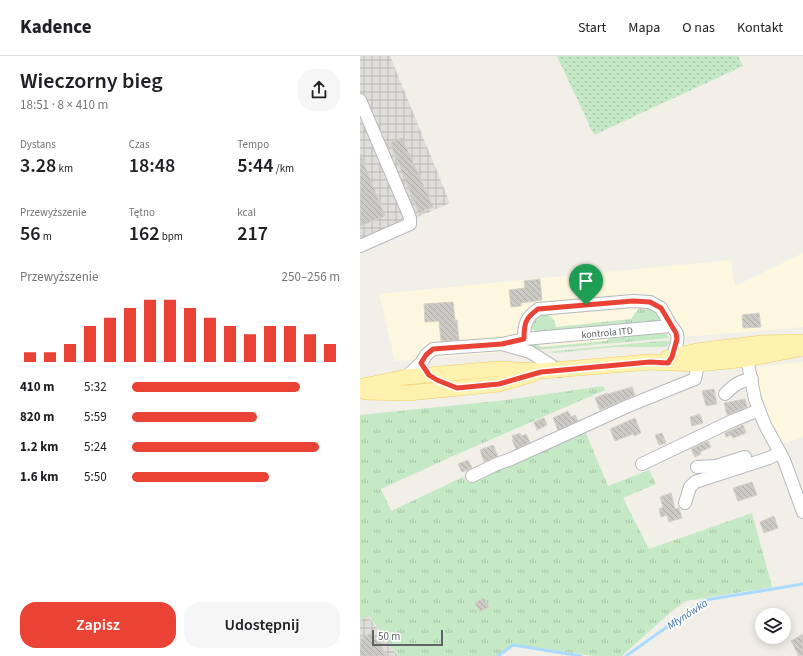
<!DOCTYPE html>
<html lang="pl">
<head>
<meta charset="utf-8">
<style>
	:root { --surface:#fff; --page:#f6f6f6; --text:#202124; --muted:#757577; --line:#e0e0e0; --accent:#ea4335 }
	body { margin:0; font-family:"Source Sans 3",sans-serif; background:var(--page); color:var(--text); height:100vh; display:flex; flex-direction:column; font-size:15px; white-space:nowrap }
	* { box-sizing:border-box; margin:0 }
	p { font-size:13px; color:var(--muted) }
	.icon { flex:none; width:22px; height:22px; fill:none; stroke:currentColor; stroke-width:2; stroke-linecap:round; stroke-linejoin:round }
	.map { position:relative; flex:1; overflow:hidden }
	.drawer { display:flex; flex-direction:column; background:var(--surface); width:360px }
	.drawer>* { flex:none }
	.tools { position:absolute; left:395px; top:552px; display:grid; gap:8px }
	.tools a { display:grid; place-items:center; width:36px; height:36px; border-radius:50%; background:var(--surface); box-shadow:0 2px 10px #0003; font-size:20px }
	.scale { position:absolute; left:12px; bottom:10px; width:71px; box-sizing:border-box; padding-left:4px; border:2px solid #5f6368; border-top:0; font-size:11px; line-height:14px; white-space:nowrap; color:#5f6368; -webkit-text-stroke:3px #fff; paint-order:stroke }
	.pin { position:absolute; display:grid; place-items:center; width:34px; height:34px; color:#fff; margin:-41px -17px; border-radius:50% 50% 50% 0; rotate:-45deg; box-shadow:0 0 4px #0007 }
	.pin .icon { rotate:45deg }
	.round { display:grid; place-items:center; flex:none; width:42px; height:42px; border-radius:16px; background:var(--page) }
	.headline { display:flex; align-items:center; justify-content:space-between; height:68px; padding:0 20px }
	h1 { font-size:22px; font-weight:600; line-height:30px }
	.stats { display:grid; grid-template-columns:repeat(3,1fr); gap:6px; height:68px; padding:4px 20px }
	.stats div { display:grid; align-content:center }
	.stats b { font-size:20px; font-weight:600 }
	.stats small { font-size:11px; font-weight:400 }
	.stats p { font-size:11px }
	.chart { height:112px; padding:8px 20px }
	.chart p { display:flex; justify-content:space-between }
	.chart svg { width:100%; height:72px; margin-top:4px; stroke:var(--accent); stroke-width:6 }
	.cta { display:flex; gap:8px; margin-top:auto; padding:8px 20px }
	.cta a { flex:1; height:46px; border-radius:16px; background:var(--accent); color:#fff; font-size:16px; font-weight:600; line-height:46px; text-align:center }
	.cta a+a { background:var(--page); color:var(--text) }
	ul { padding:0 20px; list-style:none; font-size:13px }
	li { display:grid; grid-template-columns:64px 48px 1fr; align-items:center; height:30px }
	li i { height:10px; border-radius:5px; background:var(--accent) }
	header { display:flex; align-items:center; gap:24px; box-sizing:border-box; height:56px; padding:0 20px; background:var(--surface); border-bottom:1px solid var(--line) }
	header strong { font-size:19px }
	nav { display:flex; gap:22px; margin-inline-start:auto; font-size:14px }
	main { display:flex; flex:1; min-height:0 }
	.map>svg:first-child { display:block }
	.commercial { fill:#fef7e0 }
	.industrial { fill:url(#industrial-grid) }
	.grass { fill:url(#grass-tufts) }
	.garden { fill:url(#garden-dots) }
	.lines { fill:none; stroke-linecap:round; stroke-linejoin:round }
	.stream { stroke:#aadaff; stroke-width:3 }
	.building { fill:url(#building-back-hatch); stroke:#d6d1c6 }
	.minor-casing { stroke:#b5b8bc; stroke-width:14 }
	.major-casing { stroke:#f2c960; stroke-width:16 }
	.minor { stroke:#fff; stroke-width:12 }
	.major { stroke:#fff2af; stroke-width:15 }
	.route-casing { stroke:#fff; stroke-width:8 }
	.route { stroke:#ea4335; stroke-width:5 }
	.labels { text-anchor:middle; stroke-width:3; stroke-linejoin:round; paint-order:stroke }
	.street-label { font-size:10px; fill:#5f6368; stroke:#fff }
	.water-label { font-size:11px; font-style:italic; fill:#4174aa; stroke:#fff }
</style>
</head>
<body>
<header>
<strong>Kadence</strong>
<nav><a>Start</a><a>Mapa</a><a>O nas</a><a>Kontakt</a></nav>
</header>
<main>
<section class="drawer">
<div class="headline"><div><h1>Wieczorny bieg</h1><p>18:51 · 8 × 410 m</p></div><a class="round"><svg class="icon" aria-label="share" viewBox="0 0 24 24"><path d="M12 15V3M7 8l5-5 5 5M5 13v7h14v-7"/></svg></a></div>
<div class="stats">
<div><p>Dystans</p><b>3.28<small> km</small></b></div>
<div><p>Czas</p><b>18:48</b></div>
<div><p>Tempo</p><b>5:44<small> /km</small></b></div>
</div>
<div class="stats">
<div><p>Przewyższenie</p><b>56<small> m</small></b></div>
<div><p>Tętno</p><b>162<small> bpm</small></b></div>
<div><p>kcal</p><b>217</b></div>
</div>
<div class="chart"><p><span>Przewyższenie</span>250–256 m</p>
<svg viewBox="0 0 160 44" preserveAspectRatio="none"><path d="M5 44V38M15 44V38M25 44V33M35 44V22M45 44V17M55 44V11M65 44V6M75 44V6M85 44V11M95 44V17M105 44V22M115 44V27M125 44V22M135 44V22M145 44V27M155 44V33"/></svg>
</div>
<ul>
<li><b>410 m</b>5:32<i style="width:81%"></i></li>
<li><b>820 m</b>5:59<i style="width:60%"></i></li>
<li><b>1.2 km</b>5:24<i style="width:90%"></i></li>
<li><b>1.6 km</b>5:50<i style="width:66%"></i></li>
</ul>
<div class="cta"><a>Zapisz</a><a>Udostępnij</a></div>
</section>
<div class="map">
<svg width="443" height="600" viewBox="0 0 443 600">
	<defs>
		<pattern id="industrial-grid" width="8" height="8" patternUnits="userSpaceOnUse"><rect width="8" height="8" fill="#e0deda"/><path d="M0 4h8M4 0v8" fill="none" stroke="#b9b8b5"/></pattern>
		<pattern id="grass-tufts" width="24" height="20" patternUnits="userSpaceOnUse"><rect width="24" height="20" fill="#c5e8c5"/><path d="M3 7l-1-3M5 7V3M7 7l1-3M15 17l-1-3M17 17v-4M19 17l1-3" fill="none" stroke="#a3c0a4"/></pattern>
		<pattern id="garden-dots" width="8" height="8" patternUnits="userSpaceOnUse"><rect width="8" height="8" fill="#c5e8c5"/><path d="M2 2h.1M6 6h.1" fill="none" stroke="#a3c0a4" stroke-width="1.8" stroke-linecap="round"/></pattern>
		<pattern id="building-back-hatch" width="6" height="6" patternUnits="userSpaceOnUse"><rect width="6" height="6" fill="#cccac5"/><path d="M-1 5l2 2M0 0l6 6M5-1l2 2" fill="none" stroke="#a9a8a4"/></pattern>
	</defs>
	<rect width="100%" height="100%" fill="#f1efe8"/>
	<g class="commercial">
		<path d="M443,197v74l-408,34 -16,-67 352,-34 4,26z"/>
		<path d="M443,306v75l-23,8 -34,-77z"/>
	</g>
	<g class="industrial">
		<path d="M0,0h30l60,147 -90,39z"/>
		<path d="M8,560l30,40h-38v-35z"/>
	</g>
	<g class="grass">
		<path d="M284,251l11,2 6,8c-3,10 -17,6 -26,6l-98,9c-4,-2 -7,-3 -7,-8l7,-7 9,-4 8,7 2,7 75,-8 8,-11z"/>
		<path d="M296,277l10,1 4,4 -134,12 -9,-4 -1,-2 8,-2 7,5 65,-6 10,-6z"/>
		<path d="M301,285h10l-5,6h-51l-60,6 -9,-1z"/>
		<path d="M243,330l2,4 -152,66 -72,33 10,22 72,-34 4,5 118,-51 23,55 41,-16 7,14 -33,14 26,51 103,-36 20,74 -86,14 -13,9 -51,46h-28l-69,-10h-12l-8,3 -8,7h-99l-29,-40 -9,5v-206l147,-15z"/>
	</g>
	<path class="garden" d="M197,0h181l5,10 -149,69z"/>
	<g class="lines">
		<g class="stream">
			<path d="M138,600l15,-11 68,11"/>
			<path d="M266,600l79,-56 98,-16"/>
		</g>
	</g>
	<g class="building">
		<path d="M42,82l31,69 -14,6 -29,-70z"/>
		<path d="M0,98l25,62 -25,10z"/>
		<path d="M230,219v8l-14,2v-8z"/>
		<path d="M180,223l2,21 -21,3v3l-10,1 -2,-17 16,-2 -1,-7z"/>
		<path d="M93,246l2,18h2l2,20 -18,1 -2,-20 -14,1 -1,-18z"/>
		<path d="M399,257l2,14 -18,1 -1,-13z"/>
		<path d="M272,331l3,8 -35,15 -5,-12 12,-5 1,1z"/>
		<path d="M354,333l3,15 -11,2 -4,-15z"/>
		<path d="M385,343l2,8 -20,8 -3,-12z"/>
		<path d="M208,355l3,6 4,-2 3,6 -20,9 -5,-12z"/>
		<path d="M340,358l3,9 -11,3 -2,-9z"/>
		<path d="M184,362l3,7 -10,5 -3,-8z"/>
		<path d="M275,362l6,15 -7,3 -1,-2 -18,7 -5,-12z"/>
		<path d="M383,369l3,8 -13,5 -2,-3 -5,2 -1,-4z"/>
		<path d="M160,377l1,3 5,-2 4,8 -14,7 -4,-9h2l-2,-4z"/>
		<path d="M302,377l4,10 -7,2 -4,-10z"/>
		<path d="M348,385l3,6 -11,5 1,2 -6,3 -4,-8z"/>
		<path d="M133,389l5,11 -14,6 -4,-12z"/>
		<path d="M108,404l4,8 -10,4 -4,-8z"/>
		<path d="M392,426l5,13 -19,6 -5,-13z"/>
		<path d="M311,437l4,16 4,-1 3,10 -13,4 -2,-7 -6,2 -2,-8 4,-2 -3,-10z"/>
		<path d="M414,460l4,12 -14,5 -4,-11z"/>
		<path d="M124,542l5,9 -9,5 -5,-9z"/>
		<path d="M12,576l15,24h-27v-16z"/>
		<path d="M443,578v22h-4l-8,-15z"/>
	</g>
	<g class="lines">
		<defs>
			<g id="minor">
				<path d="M0,44l47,110 3,8v6l-50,22"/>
				<path d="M164,283c0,-15 2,-21 14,-30l95,-8 17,1 11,6 10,18"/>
				<path d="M142,288l22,-5 147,-13c2,2 5,5 6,8 2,8 -4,22 -8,28"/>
				<path d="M387,303l8,40 4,11 6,15 19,35 19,52"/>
				<path d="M46,321l15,-14 5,-8 7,-6 69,-5 28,8 30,19"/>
				<path d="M365,338c9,-9 14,-13 27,-15"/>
				<path d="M282,408l90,-43 27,-11"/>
				<path d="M337,411l19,-1 29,-9"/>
				<path d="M112,420l25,-12 14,-5 117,-53 67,-27 3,-15"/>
				<path d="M325,447l5,-16 5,-5 74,-24 11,-5"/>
			</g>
			<g id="major">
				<path d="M307,302l30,-7 65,-8 38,-1"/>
				<path d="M0,331l46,-10 91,-8 44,2 109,-9 48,2 49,-5 56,-11"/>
				<path d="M5,336l43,1 91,-9 34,-10"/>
			</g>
		</defs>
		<use href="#minor" class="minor-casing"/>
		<use href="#major" class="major-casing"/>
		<use href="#minor" class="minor"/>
		<use href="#major" class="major"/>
	</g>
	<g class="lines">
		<defs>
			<path id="route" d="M273,245l17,1 11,6 15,25 1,6 -5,18 -4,6 -18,-1 -109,10 -42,12 -42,4 -20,-8 -8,-5 -8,-12 5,-8 7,-6 69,-5 22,-5c0,-15 1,-21 14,-30z"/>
		</defs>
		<use href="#route" class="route-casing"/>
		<use href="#route" class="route"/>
	</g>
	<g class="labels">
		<g class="street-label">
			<text transform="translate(247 276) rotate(-5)" y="4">kontrola ITD</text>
		</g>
		<g class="water-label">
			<text transform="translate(327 558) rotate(-33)" y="4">Młynówka</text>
		</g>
	</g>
</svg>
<div class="tools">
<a><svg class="icon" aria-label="layers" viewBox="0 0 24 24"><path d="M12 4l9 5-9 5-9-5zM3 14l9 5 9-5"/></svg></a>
</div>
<div class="scale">50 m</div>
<div class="pin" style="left:226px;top:249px;background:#1e9e55"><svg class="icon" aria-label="arrive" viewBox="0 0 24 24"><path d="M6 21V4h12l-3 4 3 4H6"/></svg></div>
</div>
</main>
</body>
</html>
